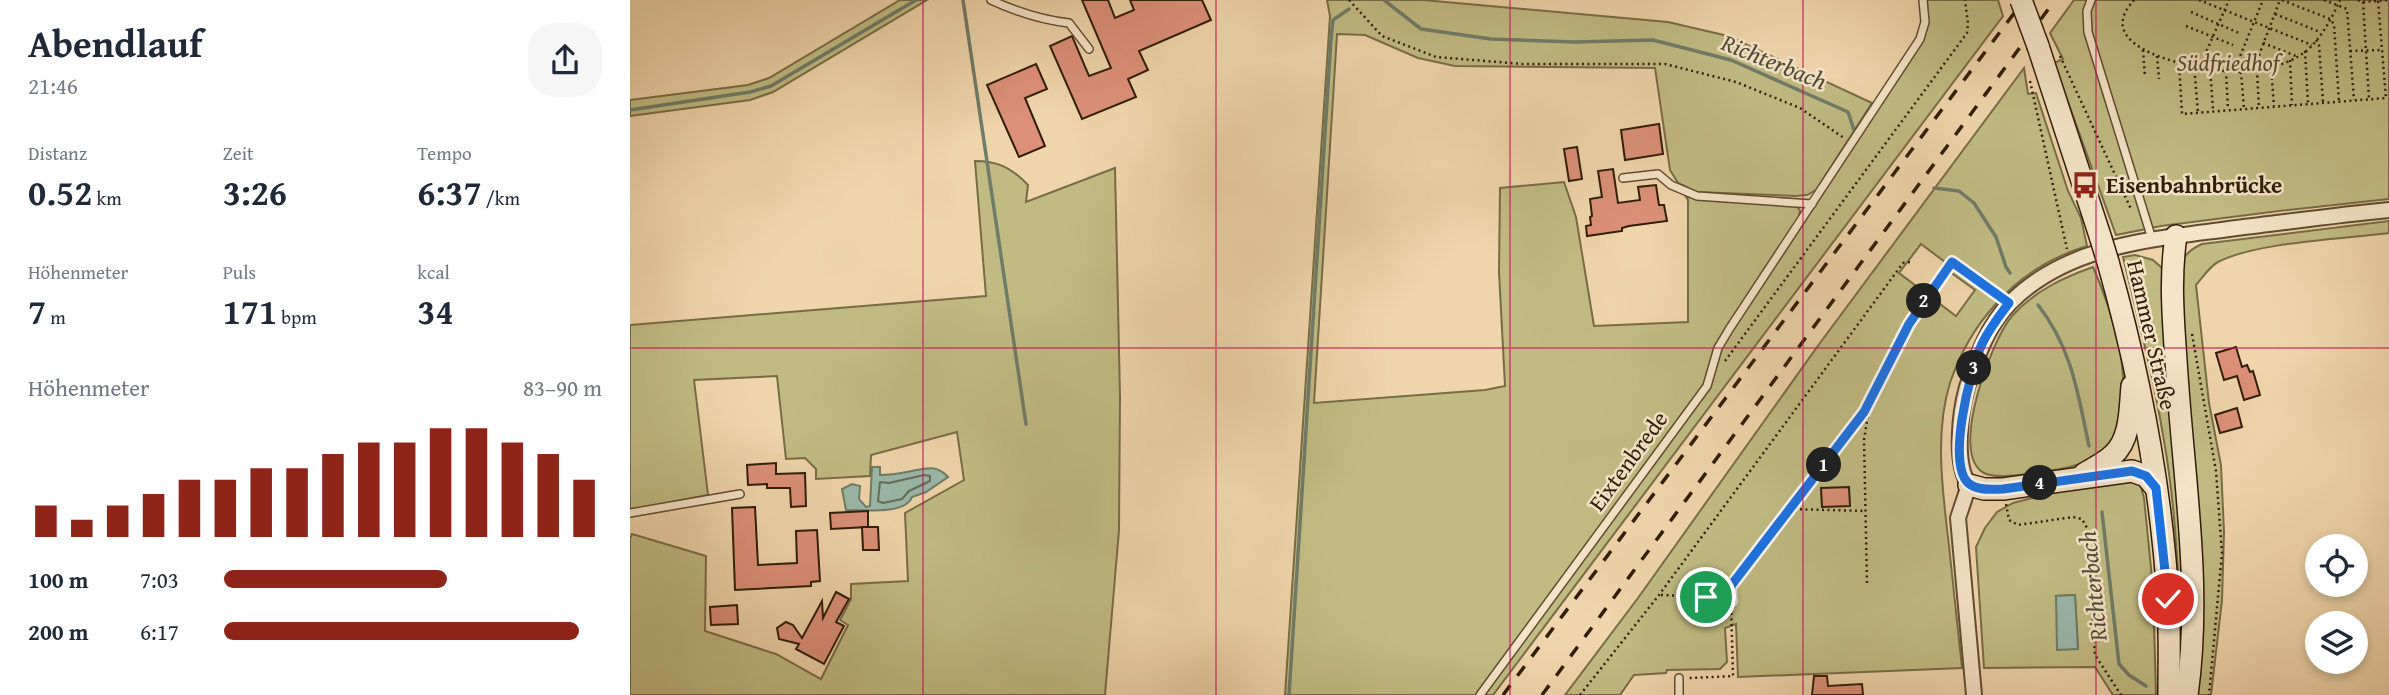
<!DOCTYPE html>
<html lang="de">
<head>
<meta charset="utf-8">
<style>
	:root { --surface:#fff; --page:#f6f6f7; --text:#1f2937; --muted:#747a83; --accent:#8f2418 }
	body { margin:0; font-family:"Gentium Book Plus",serif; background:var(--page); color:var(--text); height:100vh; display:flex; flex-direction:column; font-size:26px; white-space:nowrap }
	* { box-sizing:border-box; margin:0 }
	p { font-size:23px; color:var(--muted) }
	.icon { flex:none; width:38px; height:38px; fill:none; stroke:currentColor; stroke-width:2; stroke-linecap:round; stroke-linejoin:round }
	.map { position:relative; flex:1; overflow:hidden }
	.drawer { display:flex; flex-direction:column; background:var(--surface); width:630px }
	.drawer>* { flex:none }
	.controls { position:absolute; left:1675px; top:534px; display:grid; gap:14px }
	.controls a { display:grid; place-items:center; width:63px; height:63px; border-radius:50%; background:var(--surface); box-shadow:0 4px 10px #0003; font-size:35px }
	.pin { position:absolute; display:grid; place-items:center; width:60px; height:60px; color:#fff; margin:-30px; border:4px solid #fff; border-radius:50%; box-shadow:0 2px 7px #0007 }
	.km { position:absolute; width:35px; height:35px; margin:-18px; border-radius:50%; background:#222; color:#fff; font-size:19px; line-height:35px; text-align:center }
	.round { display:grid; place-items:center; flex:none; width:74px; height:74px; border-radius:28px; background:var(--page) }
	.headline { display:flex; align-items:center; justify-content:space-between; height:119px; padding:0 28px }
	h1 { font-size:38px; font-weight:700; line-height:52px }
	.metrics { display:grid; grid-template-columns:repeat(3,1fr); gap:10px; height:119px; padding:7px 28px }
	.metrics div { display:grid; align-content:center }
	.metrics b { font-size:35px; font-weight:700 }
	.metrics small { font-size:19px; font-weight:400 }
	.metrics p { font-size:19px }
	.chart { height:196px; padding:14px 28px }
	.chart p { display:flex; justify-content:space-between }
	.chart svg { width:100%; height:126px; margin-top:7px; stroke:var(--accent); stroke-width:6 }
	ul { padding:0 28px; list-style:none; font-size:23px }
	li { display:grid; grid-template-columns:112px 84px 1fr; align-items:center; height:52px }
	li i { height:18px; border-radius:9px; background:var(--accent) }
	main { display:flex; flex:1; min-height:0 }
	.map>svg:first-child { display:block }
	.green { fill:#c1bb83; stroke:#786c46; stroke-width:2; fill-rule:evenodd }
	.water { fill:#9ab9a9; stroke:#707b69; stroke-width:2 }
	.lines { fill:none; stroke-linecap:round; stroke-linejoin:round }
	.shore { stroke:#656b59; stroke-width:2 }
	.stream { stroke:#707b69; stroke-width:3.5 }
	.building { fill:#dd9079; stroke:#301d09; stroke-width:2 }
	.service-casing { stroke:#604b32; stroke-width:10 }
	.minor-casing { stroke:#604b32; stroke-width:18 }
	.secondary-casing { stroke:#301d09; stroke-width:24 }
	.path { stroke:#301d09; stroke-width:2.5; stroke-dasharray:2 3.5; stroke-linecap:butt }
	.service { stroke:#f5e4c8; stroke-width:7 }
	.minor { stroke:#f5e4c8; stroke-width:14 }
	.secondary { stroke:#f5e4c8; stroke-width:21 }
	.rail { stroke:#301d09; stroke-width:3.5; stroke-dasharray:12 12; stroke-linecap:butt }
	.secondary-bridge-casing { stroke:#301d09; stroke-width:24; stroke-linecap:butt }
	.secondary-bridge { stroke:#f5e4c8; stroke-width:21 }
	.route-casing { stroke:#fff; stroke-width:14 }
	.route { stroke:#1a73e8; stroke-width:9 }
	.grid { fill:none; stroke:#c2185b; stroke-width:2; stroke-opacity:0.55 }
	.labels { text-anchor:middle; stroke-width:5; stroke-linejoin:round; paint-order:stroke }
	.park-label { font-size:23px; font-style:italic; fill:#5c4c2e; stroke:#f5e4c8 }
	.poi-label { font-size:23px; font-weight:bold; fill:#301d09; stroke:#f5e4c8; text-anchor:start }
	.street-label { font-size:23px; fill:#301d09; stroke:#f5e4c8 }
	.water-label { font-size:24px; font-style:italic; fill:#504c39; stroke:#f5e4c8 }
</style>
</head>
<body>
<main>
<section class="drawer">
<div class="headline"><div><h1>Abendlauf</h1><p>21:46</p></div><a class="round"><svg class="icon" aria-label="share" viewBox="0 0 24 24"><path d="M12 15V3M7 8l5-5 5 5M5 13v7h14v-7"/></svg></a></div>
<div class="metrics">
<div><p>Distanz</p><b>0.52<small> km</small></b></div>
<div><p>Zeit</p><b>3:26</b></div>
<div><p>Tempo</p><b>6:37<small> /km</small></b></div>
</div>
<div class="metrics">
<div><p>Höhenmeter</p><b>7<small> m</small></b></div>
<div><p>Puls</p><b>171<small> bpm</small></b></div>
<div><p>kcal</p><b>34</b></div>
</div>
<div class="chart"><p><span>Höhenmeter</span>83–90 m</p>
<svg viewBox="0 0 160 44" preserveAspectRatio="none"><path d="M5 44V33M15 44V38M25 44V33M35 44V29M45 44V24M55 44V24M65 44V20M75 44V20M85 44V15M95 44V11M105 44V11M115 44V6M125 44V6M135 44V11M145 44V15M155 44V24"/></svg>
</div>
<ul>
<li><b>100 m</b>7:03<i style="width:59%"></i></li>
<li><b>200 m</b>6:17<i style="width:94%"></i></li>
</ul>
</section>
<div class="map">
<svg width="1759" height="695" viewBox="0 0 1759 695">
	<rect width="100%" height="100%" fill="#efd5ab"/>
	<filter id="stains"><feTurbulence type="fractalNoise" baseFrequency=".00286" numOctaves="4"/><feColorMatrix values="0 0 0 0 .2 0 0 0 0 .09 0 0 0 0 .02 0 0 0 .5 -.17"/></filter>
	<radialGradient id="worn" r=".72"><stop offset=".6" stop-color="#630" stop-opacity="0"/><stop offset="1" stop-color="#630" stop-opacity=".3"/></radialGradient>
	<g class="green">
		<path d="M270,0h27l-154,92 -23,8 -120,16v-16l118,-15 21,-7z"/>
		<path d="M697,0h96l245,22 60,14 144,67 -56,87 -9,5 -11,1 -99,-4 -19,-9 -8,-13 -15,-102 -200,-2 -37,-8 -53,-23 -28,-1 -23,369 171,-13 20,-4 -6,-114 1,-84 64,-6 12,35 18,109 94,-4v-122l-2,-3 111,9 3,5 -2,9 -83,126 -11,39 -228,310h-191l45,-679z"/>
		<path d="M1297,0h71l5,16 -510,679h-9l226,-309 11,-36 11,-20 191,-290 5,-19z"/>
		<path d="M1444,0h315v199l-110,12 -118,15 -45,9 -62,-172 9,-4 -13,-26z"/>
		<path d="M1394,68l4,26 8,-1 32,98 13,27 6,28c-36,11 -68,31 -92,59 -21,23 -35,48 -45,78 -16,51 -7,111 -1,163 4,41 9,81 13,122l-224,9 -2,-53 -11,4 2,34 -7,7 -53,1 -1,3 -32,2 -14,20h-55l73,-97 179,-251zM1291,244l24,18 -3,4 33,24 -19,26 -57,-43z"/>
		<path d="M345,161c23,0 37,7 53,24l-2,17 89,-34 5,228 -1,134 -14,165h-475v-156l2,-5 74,22 -1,75 71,23 45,25 27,-54 -8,-5 11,-21v-15l57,-3 -3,-68 59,-33 -7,-48 -86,23 -1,21 -54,3v-10l-11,-11 -19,1 -9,-83 -83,4 14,115 -78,15v-185l356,-29z"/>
		<path d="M1759,221v12c-44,6 -133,9 -171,29 -8,4 -15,15 -22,23l13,118 12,62 3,67 -2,68 -11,95h-18l-14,-400c2,-25 -4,-39 23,-51z"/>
		<path d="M1505,255l18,5 10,9 22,269 -3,106c-4,-68 -6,-136 -18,-203 -10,-62 -26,-123 -41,-184z"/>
		<path d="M1463,267c20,47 39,104 26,155 -1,6 -2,15 -5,20 -15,19 -44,26 -67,29 -16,2 -49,9 -63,2 -36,-19 8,-134 28,-157 23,-25 50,-38 81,-49z"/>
		<path d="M1481,481l25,1 5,5 3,11 9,90 3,107h-43l-18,-28 -111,1 -8,-121 9,-19 12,-16 16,-9 50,-13zM1445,595v1l3,53 -22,-53z"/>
	</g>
	<g class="water">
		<path d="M242,467h8v8c8,0 17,-1 27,-3 17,-3 28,-9 41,5l-22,15 -14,5c-7,18 -49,13 -66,13l-4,-21 10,-5 8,2 -1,13 7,8 4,-1z"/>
		<path d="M1445,595l3,54 -21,1 -1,-54z"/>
	</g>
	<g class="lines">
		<path class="shore" d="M294,475l6,1v5l-21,10 -7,8 -19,4 -5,-2 2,-19 9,1z"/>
		<g class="stream">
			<path d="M333,0l63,424"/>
			<path d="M754,0l37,29 70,10 84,3 78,-2 78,20 117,52 6,18"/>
			<path d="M0,110l120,-18 21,-6 145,-86"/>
			<path d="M1304,188l25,3 15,12 22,34 10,30 4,6"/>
			<path d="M1408,305c34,43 40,89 51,141"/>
			<path d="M1472,512l17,152 10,11 17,11"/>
			<path d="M659,695l42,-656 2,-19 16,-11"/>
		</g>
	</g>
	<g class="building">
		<path d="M452,0h26l7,18 19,-8 -4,-10h72l9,20 -72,31 9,19 -20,9 8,18 -54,22 -32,-73 22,-10 17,40 22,-8z"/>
		<path d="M406,64l11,25 -22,9 20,48 -26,11 -32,-72z"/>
		<path d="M1029,124l4,30 -38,6 -4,-30z"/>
		<path d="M947,147l5,32 -13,2 -5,-32z"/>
		<path d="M983,169l5,34 22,-3 -2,-13 18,-2 3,20h5l3,16 -38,5 -7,2v3l-35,5 -1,-10 5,-1 -1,-8 2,-1 -2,-17 12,-2 -4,-26z"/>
		<path d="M1606,347l6,20 5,-2 3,7 3,-1 7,24 -16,5 -7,-24 -13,4 -8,-27z"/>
		<path d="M1607,408l5,19 -22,6 -5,-18z"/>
		<path d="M146,463v11l29,-1 1,33 -15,1 -1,-19h-23v-4l-19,1 -1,-20z"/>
		<path d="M1219,487l1,19 -28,1 -1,-19z"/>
		<path d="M125,507l3,58 39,-2 -1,-32 21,-1 3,51 -9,1v4l-76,4 -3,-82z"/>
		<path d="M238,511v16l-37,2 -1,-16z"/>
		<path d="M232,527h16l1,23h-16z"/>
		<path d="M206,592l13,7 -13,23 8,4 -20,38 -28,-15 3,-5 -20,-5 -2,-11 9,-6 7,3 9,13 20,-37 1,17z"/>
		<path d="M107,605l1,19 -27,1 -1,-18z"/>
		<path d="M1184,676h13l1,10 34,-2 1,11h-51z"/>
	</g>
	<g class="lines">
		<defs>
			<g id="service">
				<path d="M361,0c26,12 50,20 78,23l20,26"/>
				<path d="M1461,0l-4,11 1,21 64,207"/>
				<path d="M993,178l35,-4 13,11 26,11 115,8"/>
				<path d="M1300,293l22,-31 57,41"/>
				<path d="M0,513l110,-19"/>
				<path d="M1049,678v17"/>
				<path d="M850,695l227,-309 11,-38 12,-20 190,-289 5,-17 -2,-22"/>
			</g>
			<path id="minor" d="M1344,695l-16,-177 11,-33c-15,-22 -9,-73 -2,-98 10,-30 20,-61 43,-84 59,-60 148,-64 226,-75 51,-6 102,-13 153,-18"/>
			<g id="secondary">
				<path d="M1408,46l63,193"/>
				<path d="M1546,236c-7,46 -2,92 1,139 7,106 25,214 10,320"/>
				<path d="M1478,262c31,110 53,222 60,337 2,32 1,64 1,96"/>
				<path d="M1454,474c9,-6 21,-11 29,-19 18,-16 17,-47 19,-69"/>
				<path d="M1339,485l15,4h19l129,-18 14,5 10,12"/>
			</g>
		</defs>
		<use href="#service" class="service-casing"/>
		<use href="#minor" class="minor-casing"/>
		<use href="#secondary" class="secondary-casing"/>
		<g class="path">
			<path d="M719,0l33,36 54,21 87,7h142l71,18 64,26 44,30"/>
			<path d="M1504,0c-4,5 -10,12 -11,19 -8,38 93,54 119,53 18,-1 40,-6 57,-16 19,-11 32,-36 41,-56"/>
			<path d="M1569,0l113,45"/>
			<path d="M1652,0l48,19 4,5 5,78"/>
			<path d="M1694,0l23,9 7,91"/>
			<path d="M1728,0l5,2 26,-2"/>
			<path d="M1733,2l6,97"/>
			<path d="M1561,12l48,21"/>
			<path d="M1645,14l45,18"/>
			<path d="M1556,26l47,19"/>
			<path d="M1686,40l3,5 4,57"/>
			<path d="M1633,43l33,13"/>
			<path d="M1513,50l2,27"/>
			<path d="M1675,51l3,53"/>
			<path d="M1720,51l32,-1"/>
			<path d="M1430,56l71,153"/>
			<path d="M1527,56l2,23"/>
			<path d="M1660,60l2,45"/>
			<path d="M1549,62l3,52 204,-16 -8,-97"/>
			<path d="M1564,65l4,48"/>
			<path d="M1570,66l29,-66"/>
			<path d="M1641,67l3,39"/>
			<path d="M1580,68l3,42"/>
			<path d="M1627,70l2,38"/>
			<path d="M1596,71l2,38"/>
			<path d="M1604,71l29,-71"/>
			<path d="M1623,71l27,-71"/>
			<path d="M1611,72l3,37"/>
			<path d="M1400,81l37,168"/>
			<path d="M1562,334l24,137 6,82 -13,142"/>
			<path d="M1095,361l242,-328 1,-9 -3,-24"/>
			<path d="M1376,504l3,16 9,5 55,-8 9,2 5,9 8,127 26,40"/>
			<path d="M1159,509l77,2"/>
			<path d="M1237,583l-3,-143 5,-32"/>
			<path d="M1031,595l56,2 14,4 2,75 -44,2"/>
			<path d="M1101,601l-1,-14 134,-175 45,-88 15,-23"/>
			<path d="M950,695l79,-100 244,-332 7,-1"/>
		</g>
		<use href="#service" class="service"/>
		<use href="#minor" class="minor"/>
		<use href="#secondary" class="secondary"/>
		<g class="rail">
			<path d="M873,695l521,-695"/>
			<path d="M912,695l513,-695"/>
		</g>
		<defs>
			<g id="secondary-bridge">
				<path d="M1391,0l17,46"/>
				<path d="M1471,239l7,23"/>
			</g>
		</defs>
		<use href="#secondary-bridge" class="secondary-bridge-casing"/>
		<use href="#secondary-bridge" class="secondary-bridge"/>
	</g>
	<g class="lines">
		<defs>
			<path id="route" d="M1076,597l25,4 -1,-14 134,-175 45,-88 43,-62 57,41c-10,13 -20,26 -27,41 -11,23 -38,126 -11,141 9,6 22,4 32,4l129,-18 14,5 10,12 12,111"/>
		</defs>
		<use href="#route" class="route-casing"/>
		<use href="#route" class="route"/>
	</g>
	<path class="grid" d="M293,0v695M586,0v695M880,0v695M1173,0v695M1466,0v695M0,348h1759"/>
	<defs>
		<symbol id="bus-bare" viewBox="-9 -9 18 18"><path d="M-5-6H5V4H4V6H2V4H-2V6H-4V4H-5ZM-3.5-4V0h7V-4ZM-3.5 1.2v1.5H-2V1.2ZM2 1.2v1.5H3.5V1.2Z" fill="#8f2418" stroke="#f5e4c8" stroke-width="2.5" paint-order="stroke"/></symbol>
	</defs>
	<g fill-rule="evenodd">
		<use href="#bus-bare" x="1436" y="166" width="38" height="38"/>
	</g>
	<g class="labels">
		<g class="park-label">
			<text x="1598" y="71">Südfriedhof</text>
		</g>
		<g class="poi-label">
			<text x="1476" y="193">Eisenbahnbrücke</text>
		</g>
		<g class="street-label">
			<text transform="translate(1522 335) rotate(77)" y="8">Hammer Straße</text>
			<text transform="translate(998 461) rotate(-54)" y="8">Eixtenbrede</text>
		</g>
		<g class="water-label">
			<text transform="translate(1144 62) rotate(22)" y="8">Richterbach</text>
			<text transform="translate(1463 586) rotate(-96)" y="8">Richterbach</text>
		</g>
	</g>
	<rect width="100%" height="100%" filter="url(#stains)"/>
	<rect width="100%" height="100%" fill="url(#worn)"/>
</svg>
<div class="controls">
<a><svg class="icon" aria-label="locate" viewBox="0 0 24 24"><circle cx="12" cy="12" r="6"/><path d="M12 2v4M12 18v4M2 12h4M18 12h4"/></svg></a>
<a><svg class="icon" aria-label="layers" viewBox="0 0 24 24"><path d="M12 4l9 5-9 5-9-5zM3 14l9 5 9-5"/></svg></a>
</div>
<div class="pin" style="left:1076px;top:597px;background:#1e9e55"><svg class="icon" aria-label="arrive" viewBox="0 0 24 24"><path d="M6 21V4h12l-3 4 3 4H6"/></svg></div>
<div class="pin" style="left:1538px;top:599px;background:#d93025"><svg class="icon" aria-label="check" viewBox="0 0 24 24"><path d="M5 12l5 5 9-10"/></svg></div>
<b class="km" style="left:1194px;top:465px">1</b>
<b class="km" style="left:1294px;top:301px">2</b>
<b class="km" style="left:1344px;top:368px">3</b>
<b class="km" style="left:1410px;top:483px">4</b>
</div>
</main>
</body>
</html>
